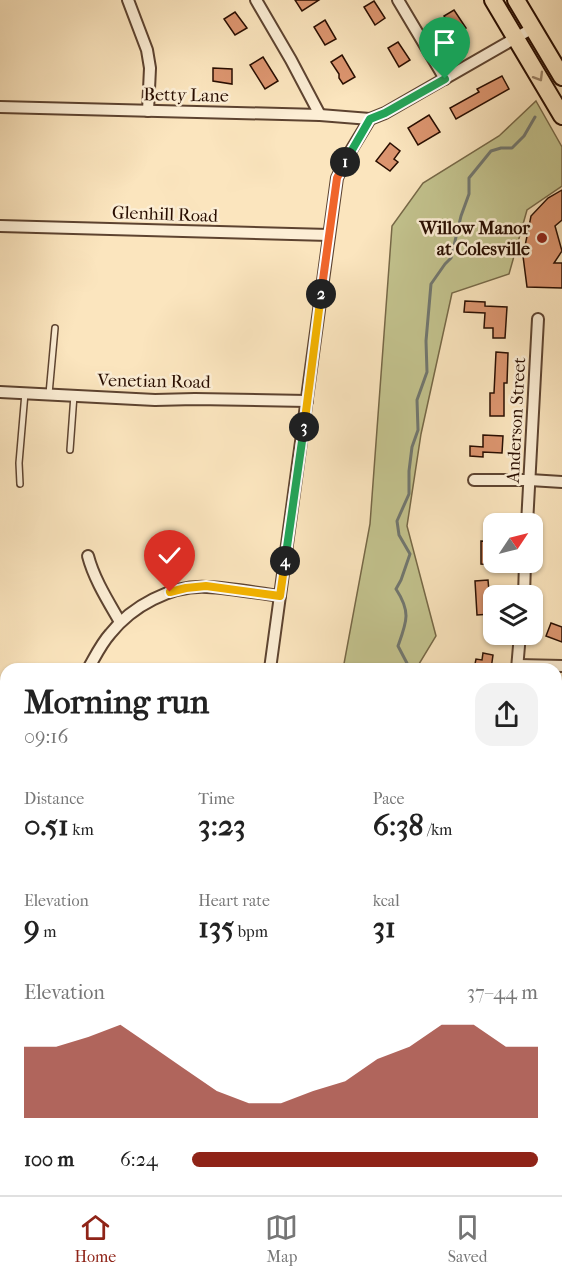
<!DOCTYPE html>
<html lang="en">
<head>
<meta charset="utf-8">
<style>
	:root { --surface:#fff; --page:#f2f2f2; --text:#222; --muted:#767676; --line:#e0e0e0; --accent:#8f2418 }
	body { margin:0; font-family:"IM FELL French Canon",serif; background:var(--page); color:var(--text); height:100vh; display:flex; flex-direction:column; font-size:22px; white-space:nowrap }
	* { box-sizing:border-box; margin:0 }
	p { font-size:20px; color:var(--muted) }
	.icon { flex:none; width:33px; height:33px; fill:none; stroke:currentColor; stroke-width:2; stroke-linecap:round; stroke-linejoin:round }
	.map { position:relative; flex:1; overflow:hidden }
	.side { position:absolute; left:0px; top:663px; width:562px; height:532px; display:flex; flex-direction:column; background:var(--surface); border-radius:18px 18px 0 0; box-shadow:0 2px 4px #0004 }
	.side>* { flex:none }
	.needle { width:39px; rotate:55deg }
	.fabs { position:absolute; left:483px; top:513px; display:grid; gap:12px }
	.fabs a { display:grid; place-items:center; width:60px; height:60px; border-radius:12px; background:var(--surface); box-shadow:0 2px 4px #0004; font-size:30px }
	.pin { position:absolute; display:grid; place-items:center; width:51px; height:51px; color:#fff; margin:-62px -26px; border-radius:50% 50% 50% 0; rotate:-45deg; box-shadow:0 0 6px #0007 }
	.pin .icon { rotate:45deg }
	.km { position:absolute; width:30px; height:30px; margin:-15px; border-radius:50%; background:#222; color:#fff; font-size:16px; line-height:30px; text-align:center }
	.round { display:grid; place-items:center; flex:none; width:63px; height:63px; border-radius:18px; background:var(--page) }
	.summary { display:flex; align-items:center; justify-content:space-between; height:102px; padding:0 24px }
	h1 { font-size:33px; font-weight:700; line-height:45px }
	.figures { display:grid; grid-template-columns:repeat(3,1fr); gap:9px; height:102px; padding:6px 24px }
	.figures div { display:grid; align-content:center }
	.figures b { font-size:30px; font-weight:700 }
	.figures small { font-size:16px; font-weight:400 }
	.figures p { font-size:16px }
	.chart { height:168px; padding:12px 24px }
	.chart p { display:flex; justify-content:space-between }
	.chart svg { width:100%; height:108px; margin-top:6px; fill:var(--accent); opacity:.7 }
	ul { padding:0 24px; list-style:none; font-size:20px }
	li { display:grid; grid-template-columns:96px 72px 1fr; align-items:center; height:45px }
	li i { height:15px; border-radius:8px; background:var(--accent) }
	.menu { display:flex; justify-content:space-around; align-items:center; height:84px; border-top:2px solid var(--line); background:var(--surface); font-size:16px; color:var(--muted) }
	.menu a { display:grid; justify-items:center; gap:3px }
	.menu .current { color:var(--accent) }
	.map>svg:first-child { display:block }
	.green { fill:#c3c38e; stroke:#766847; stroke-width:1.5 }
	.lines { fill:none; stroke-linecap:round; stroke-linejoin:round }
	.stream { stroke:#717770; stroke-width:3 }
	.building { fill:#dc956f; stroke:#280d00; stroke-width:1.5 }
	.service-casing { stroke:#5d4330; stroke-width:8 }
	.minor-casing { stroke:#5d4330; stroke-width:14 }
	.primary-casing { stroke:#280d00; stroke-width:20 }
	.service { stroke:#fceed5; stroke-width:5 }
	.minor { stroke:#fceed5; stroke-width:10 }
	.primary { stroke:#fbe5be; stroke-width:16 }
	.oneway { stroke:#9c8468 }
	.split-1-casing { stroke:#fff; stroke-width:12 }
	.split-2-casing { stroke:#fff; stroke-width:12 }
	.split-3-casing { stroke:#fff; stroke-width:12 }
	.split-4-casing { stroke:#fff; stroke-width:12 }
	.split-5-casing { stroke:#fff; stroke-width:12 }
	.split-1 { stroke:#22a559; stroke-width:8 }
	.split-2 { stroke:#f0652b; stroke-width:8 }
	.split-3 { stroke:#f5b400; stroke-width:8 }
	.split-4 { stroke:#22a559; stroke-width:8 }
	.split-5 { stroke:#f5b400; stroke-width:8 }
	.poi-dot { fill:#8f2418; stroke:#fceed5; stroke-width:2 }
	.labels { text-anchor:middle; stroke-width:5; stroke-linejoin:round; paint-order:stroke }
	.street-label { font-size:18px; fill:#280d00; stroke:#fceed5 }
	.poi-label { font-size:18px; font-weight:bold; fill:#280d00; stroke:#fceed5; text-anchor:end }
</style>
</head>
<body>
<div class="map">
<svg width="562" height="1195" viewBox="0 0 562 1195">
	<rect width="100%" height="100%" fill="#fbe5be"/>
	<filter id="stains"><feTurbulence type="fractalNoise" baseFrequency=".00333" numOctaves="4"/><feColorMatrix values="0 0 0 0 .2 0 0 0 0 .09 0 0 0 0 .02 0 0 0 .5 -.17"/></filter>
	<radialGradient id="worn" r=".72"><stop offset=".6" stop-color="#630" stop-opacity="0"/><stop offset="1" stop-color="#630" stop-opacity=".3"/></radialGradient>
	<g class="green">
		<path d="M536,101l26,46v39l-35,24 -18,64 -57,19 -31,141 -14,92 29,110 -20,33h-73l27,-145 22,-298 31,-43 76,-47z"/>
		<path d="M562,753v38l-5,1v-36z"/>
		<path d="M0,1031l6,9v150h218l-3,5h-221z"/>
	</g>
	<g class="lines">
		<g class="stream">
			<path d="M410,669l-12,-23c9,-25 13,-34 -2,-57l5,-9 9,-26 -11,-19 -2,-14 12,-27v-23l3,-24 6,-17 -1,-30 10,-28 -1,-31 5,-57 14,-20 6,-6 10,-42 8,-22v-16l22,-27 10,-3h11l12,-12 11,-19"/>
			<path d="M556,782h6"/>
		</g>
	</g>
	<g class="building">
		<path d="M295,0h24l-17,11z"/>
		<path d="M374,1l11,17 -10,7 -11,-18z"/>
		<path d="M454,10l12,18 -10,6 -12,-18z"/>
		<path d="M235,12l12,16 -12,7 -11,-16z"/>
		<path d="M325,20l11,19 -11,6 -11,-18z"/>
		<path d="M398,42l12,18 -11,7 -11,-19z"/>
		<path d="M342,55l13,22 -12,7 -4,-6v-4l-8,-12z"/>
		<path d="M263,57l15,24 -13,8 -15,-24z"/>
		<path d="M213,68l19,1v15l-19,-3z"/>
		<path d="M502,76l7,13 -53,30 -6,-11 29,-16 -2,-3z"/>
		<path d="M429,115l11,17 -22,13 -10,-17z"/>
		<path d="M390,143l10,8 -6,8 4,3 -8,9 -14,-10z"/>
		<path d="M562,190v30l-7,6 7,25 -8,12h8v25l-35,-1 -4,-31 8,-40 17,-18z"/>
		<path d="M465,301l20,1v4l22,1 -2,31h-12v-10h-9l1,-15 -21,-1z"/>
		<path d="M496,352l12,1 -1,30h-3v33h-14v-23h4z"/>
		<path d="M483,435l20,1 -1,17 -19,-1v5l-13,-1v-10l13,1z"/>
		<path d="M481,541l13,1v23l-13,-1z"/>
		<path d="M488,580l3,34 -14,1 -2,-34z"/>
		<path d="M551,623l11,4v15l-16,-6z"/>
		<path d="M483,653l10,2 -2,14h-17l2,-10 6,1z"/>
	</g>
	<g class="lines">
		<defs>
			<g id="service">
				<path d="M49,394l6,-66"/>
				<path d="M70,450l4,-55"/>
				<path d="M20,484l-1,-21 6,-70"/>
				<path d="M0,904l6,-3"/>
			</g>
			<g id="minor">
				<path d="M128,0l19,50 3,18 -2,43"/>
				<path d="M256,0l35,60 29,55"/>
				<path d="M398,0l47,79"/>
				<path d="M0,107l320,8 50,4"/>
				<path d="M0,226l329,9"/>
				<path d="M0,392l155,8 40,-1 112,2"/>
				<path d="M474,480h56l32,2"/>
				<path d="M527,524l11,-205"/>
				<path d="M88,556c6,23 20,45 32,66"/>
				<path d="M524,596l1,-34"/>
				<path d="M518,665l44,1"/>
				<path d="M88,669c7,-12 13,-25 22,-35 22,-28 61,-49 97,-47 24,1 49,6 73,9"/>
				<path d="M270,669l67,-491 10,-21 23,-38 15,-6 148,-85"/>
				<path d="M517,669l3,-35"/>
				<path d="M0,742l6,-4"/>
				<path d="M0,820l6,12"/>
				<path d="M556,844l6,1"/>
				<path d="M556,950l6,4"/>
				<path d="M198,1190l6,5"/>
				<path d="M459,1190l7,5"/>
				<path d="M526,1195l4,-5"/>
			</g>
			<g id="primary">
				<path d="M493,0l69,116"/>
				<path d="M516,0l46,77"/>
			</g>
		</defs>
		<use href="#service" class="service-casing"/>
		<use href="#minor" class="minor-casing"/>
		<use href="#primary" class="primary-casing"/>
		<use href="#service" class="service"/>
		<use href="#minor" class="minor"/>
		<use href="#primary" class="primary"/>
	</g>
	<defs><path id="oneway-chevron" d="M-2-3.5L2.5 0L-2 3.5" fill="none" stroke-width="1.6" stroke-linecap="round" stroke-linejoin="round" transform="scale(1.5)"/></defs>
	<use class="oneway" href="#oneway-chevron" transform="translate(539 77) rotate(59)"/>
	<g class="lines">
		<defs>
			<path id="split-1" d="M345,162l25,-43 15,-6 60,-34"/>
			<path id="split-2" d="M321,294l16,-116 8,-16"/>
			<path id="split-3" d="M304,427l17,-133"/>
			<path id="split-4" d="M285,561l19,-134"/>
			<path id="split-5" d="M170,592l16,-4 20,-2 74,10 5,-35"/>
		</defs>
		<use href="#split-1" class="split-1-casing"/>
		<use href="#split-2" class="split-2-casing"/>
		<use href="#split-3" class="split-3-casing"/>
		<use href="#split-4" class="split-4-casing"/>
		<use href="#split-5" class="split-5-casing"/>
		<use href="#split-1" class="split-1"/>
		<use href="#split-2" class="split-2"/>
		<use href="#split-3" class="split-3"/>
		<use href="#split-4" class="split-4"/>
		<use href="#split-5" class="split-5"/>
	</g>
	<circle class="poi-dot" cx="542" cy="238" r="6"/>
	<g class="labels">
		<g class="street-label">
			<text transform="translate(186 95) rotate(1)" y="6">Betty Lane</text>
			<text transform="translate(165 214) rotate(2)" y="6">Glenhill Road</text>
			<text transform="translate(154 381) rotate(1)" y="6">Venetian Road</text>
			<text transform="translate(516 420) rotate(-87)" y="6">Anderson Street</text>
		</g>
		<g class="poi-label">
			<text x="530" y="234">Willow Manor<tspan x="530" dy="21">at Colesville</tspan></text>
		</g>
	</g>
	<rect width="100%" height="100%" filter="url(#stains)"/>
	<rect width="100%" height="100%" fill="url(#worn)"/>
</svg>
<div class="fabs">
<a><svg class="needle" viewBox="-14 -14 28 28"><path d="M0-13l5 13h-10z" fill="#e53935"/><path d="M0 13l5-13h-10z" fill="#767676"/></svg></a>
<a><svg class="icon" aria-label="layers" viewBox="0 0 24 24"><path d="M12 4l9 5-9 5-9-5zM3 14l9 5 9-5"/></svg></a>
</div>
<div class="pin" style="left:445px;top:79px;background:#1e9e55"><svg class="icon" aria-label="arrive" viewBox="0 0 24 24"><path d="M6 21V4h12l-3 4 3 4H6"/></svg></div>
<div class="pin" style="left:170px;top:592px;background:#d93025"><svg class="icon" aria-label="check" viewBox="0 0 24 24"><path d="M5 12l5 5 9-10"/></svg></div>
<b class="km" style="left:345px;top:162px">1</b>
<b class="km" style="left:321px;top:294px">2</b>
<b class="km" style="left:304px;top:427px">3</b>
<b class="km" style="left:285px;top:561px">4</b>
<section class="side">
<div class="summary"><div><h1>Morning run</h1><p>09:16</p></div><a class="round"><svg class="icon" aria-label="share" viewBox="0 0 24 24"><path d="M12 15V3M7 8l5-5 5 5M5 13v7h14v-7"/></svg></a></div>
<div class="figures">
<div><p>Distance</p><b>0.51<small> km</small></b></div>
<div><p>Time</p><b>3:23</b></div>
<div><p>Pace</p><b>6:38<small> /km</small></b></div>
</div>
<div class="figures">
<div><p>Elevation</p><b>9<small> m</small></b></div>
<div><p>Heart rate</p><b>135<small> bpm</small></b></div>
<div><p>kcal</p><b>31</b></div>
</div>
<div class="chart"><p><span>Elevation</span>37–44 m</p>
<svg viewBox="0 0 160 44" preserveAspectRatio="none"><path d="M0 44V15L10 15L20 11L30 6L40 15L50 24L60 33L70 38L80 38L90 33L100 29L110 20L120 15L130 6L140 6L150 15L160 15V44z"/></svg>
</div>
<ul>
<li><b>100 m</b>6:24<i style="width:100%"></i></li>
</ul>
</section>
</div>
<nav class="menu">
<a class="current"><svg class="icon" aria-label="home" viewBox="0 0 24 24"><path d="M3 11l9-7 9 7M6 9v11h12V9"/></svg>Home</a>
<a><svg class="icon" aria-label="map" viewBox="0 0 24 24"><path d="M3 6l6-2 6 2 6-2v14l-6 2-6-2-6 2zM9 4v14M15 6v14"/></svg>Map</a>
<a><svg class="icon" aria-label="saved" viewBox="0 0 24 24"><path d="M7 4h10v16l-5-4-5 4z"/></svg>Saved</a>
</nav>
</body>
</html>
